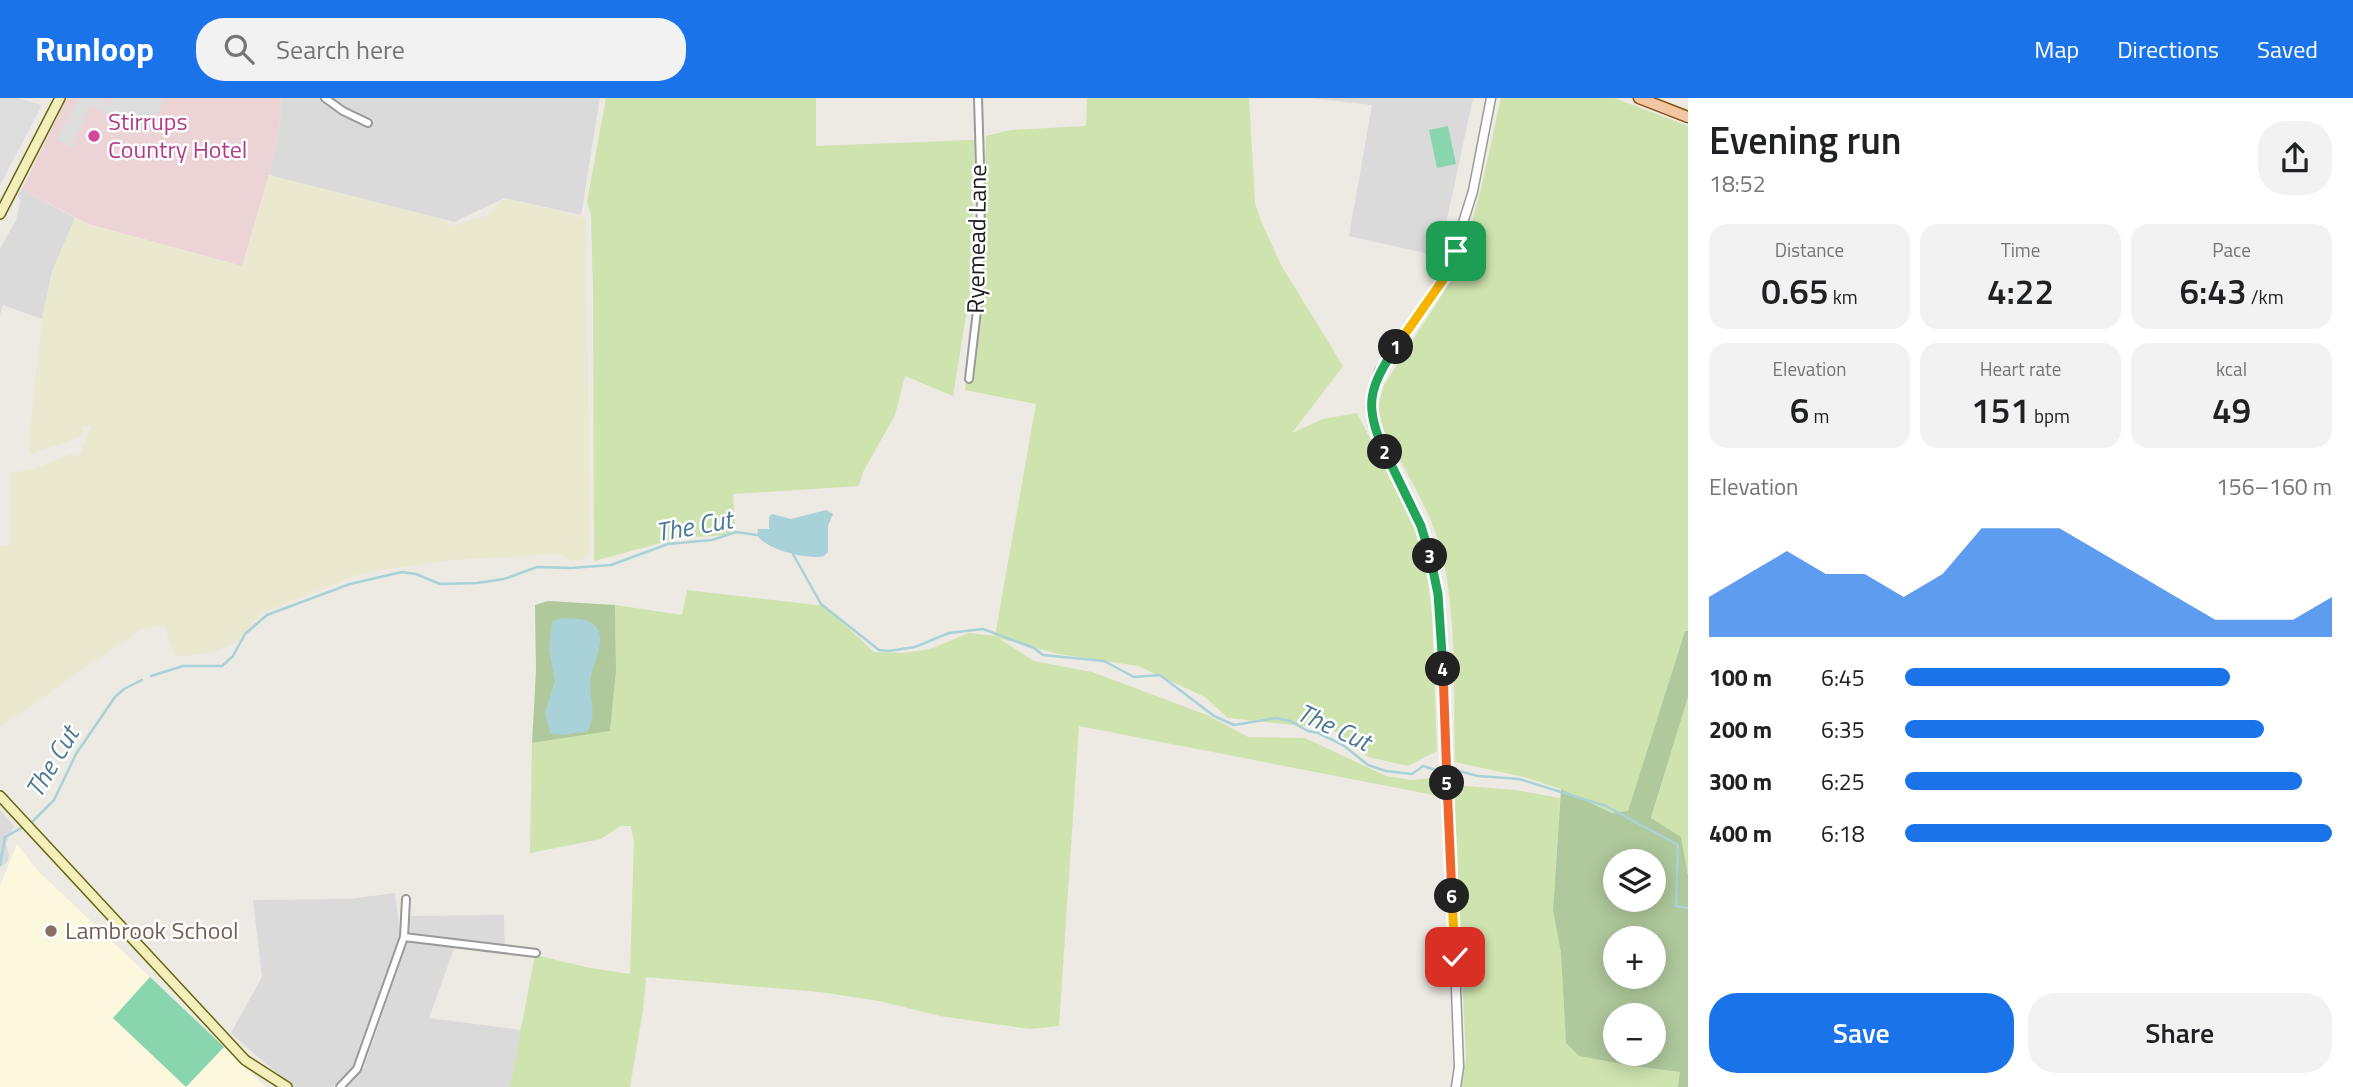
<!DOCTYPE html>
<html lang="en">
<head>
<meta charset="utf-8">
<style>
	:root { --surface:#fff; --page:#f2f2f2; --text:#202124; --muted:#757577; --accent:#1a73e8 }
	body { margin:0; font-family:"Titillium Web",sans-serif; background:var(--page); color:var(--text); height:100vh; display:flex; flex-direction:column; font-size:26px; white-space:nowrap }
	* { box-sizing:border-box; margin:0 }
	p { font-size:23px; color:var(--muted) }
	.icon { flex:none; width:38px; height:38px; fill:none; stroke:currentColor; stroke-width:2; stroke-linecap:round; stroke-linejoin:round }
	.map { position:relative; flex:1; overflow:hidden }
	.details { display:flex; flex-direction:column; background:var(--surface); width:665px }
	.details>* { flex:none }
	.controls { position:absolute; left:1603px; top:751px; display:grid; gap:14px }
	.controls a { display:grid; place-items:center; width:63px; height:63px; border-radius:50%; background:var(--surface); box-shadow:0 4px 18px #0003; font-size:35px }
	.pin { position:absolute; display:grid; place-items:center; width:60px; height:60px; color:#fff; margin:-30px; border-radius:14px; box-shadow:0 4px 10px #0006 }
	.km { position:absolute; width:35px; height:35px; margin:-18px; border-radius:50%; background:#222; color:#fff; font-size:19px; line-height:35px; text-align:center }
	.round { display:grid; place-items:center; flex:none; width:74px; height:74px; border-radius:28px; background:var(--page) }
	.head { display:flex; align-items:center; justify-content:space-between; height:119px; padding:0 21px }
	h1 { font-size:38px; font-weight:600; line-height:52px }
	.stats { display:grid; grid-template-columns:repeat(3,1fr); gap:10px; height:119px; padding:7px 21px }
	.stats div { display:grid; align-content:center; border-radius:18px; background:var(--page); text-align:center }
	.stats b { font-size:35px; font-weight:600 }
	.stats small { font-size:19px; font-weight:400 }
	.stats p { font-size:19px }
	.chart { height:196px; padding:14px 21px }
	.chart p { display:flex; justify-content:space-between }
	.chart svg { width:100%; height:126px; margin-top:7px; fill:var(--accent); opacity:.7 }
	.action { display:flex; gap:14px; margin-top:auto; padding:14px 21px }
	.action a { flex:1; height:80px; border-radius:28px; background:var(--accent); color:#fff; font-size:28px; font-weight:600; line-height:80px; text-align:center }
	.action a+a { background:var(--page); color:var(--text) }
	ul { padding:0 21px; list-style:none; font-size:23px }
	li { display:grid; grid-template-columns:112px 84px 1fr; align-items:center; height:52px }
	li i { height:18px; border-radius:9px; background:var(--accent) }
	header { display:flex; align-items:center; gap:42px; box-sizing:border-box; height:98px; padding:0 35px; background:var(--accent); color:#fff }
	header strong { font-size:33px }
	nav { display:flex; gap:38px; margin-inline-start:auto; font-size:24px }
	.search { width:490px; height:63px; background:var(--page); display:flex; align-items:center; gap:18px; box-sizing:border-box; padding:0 24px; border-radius:28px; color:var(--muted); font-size:26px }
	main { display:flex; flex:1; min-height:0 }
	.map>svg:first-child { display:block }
	.residential { fill:#dbdada }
	.commercial { fill:#ecd4d6 }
	.education { fill:#fcf8de }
	.farmland { fill:#eae9d0 }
	.grass { fill:#cee3ae }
	.forest { fill:#afc89c; fill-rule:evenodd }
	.pitch { fill:#88d5ae }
	.parking { fill:#ddd }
	.water { fill:#a8d2d7 }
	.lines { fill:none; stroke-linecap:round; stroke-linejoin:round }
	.stream { stroke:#a8d2d7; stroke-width:2.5 }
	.minor-casing { stroke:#9a9a9a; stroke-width:10 }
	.tertiary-casing { stroke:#9a9a9a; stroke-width:11 }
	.secondary-casing { stroke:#68670f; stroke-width:12 }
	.primary-casing { stroke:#87500e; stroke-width:13 }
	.minor { stroke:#fff; stroke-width:6 }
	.tertiary { stroke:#fff; stroke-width:8 }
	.secondary { stroke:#f3efbc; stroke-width:9 }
	.primary { stroke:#f2c6a3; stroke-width:10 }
	.split-1-casing { stroke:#fff; stroke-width:14 }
	.split-2-casing { stroke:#fff; stroke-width:14 }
	.split-3-casing { stroke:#fff; stroke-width:14 }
	.split-4-casing { stroke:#fff; stroke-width:14 }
	.split-5-casing { stroke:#fff; stroke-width:14 }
	.split-6-casing { stroke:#fff; stroke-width:14 }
	.split-7-casing { stroke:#fff; stroke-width:14 }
	.split-1 { stroke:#f5b400; stroke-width:9 }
	.split-2 { stroke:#22a559; stroke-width:9 }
	.split-3 { stroke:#22a559; stroke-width:9 }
	.split-4 { stroke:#22a559; stroke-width:9 }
	.split-5 { stroke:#f0652b; stroke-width:9 }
	.split-6 { stroke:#f0652b; stroke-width:9 }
	.split-7 { stroke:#f5b400; stroke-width:9 }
	.hotel-dot { fill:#d1479c; stroke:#fff; stroke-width:2.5 }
	.education-dot { fill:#8d6e63; stroke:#fff; stroke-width:2.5 }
	.labels { text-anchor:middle; stroke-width:5; stroke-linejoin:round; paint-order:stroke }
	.hotel-label { font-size:24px; fill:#b23c85; stroke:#fff; text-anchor:start }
	.street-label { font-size:24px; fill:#1d1d1d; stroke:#fff }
	.education-label { font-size:24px; fill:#785e54; stroke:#fff; text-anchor:start }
	.water-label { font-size:26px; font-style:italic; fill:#4c7994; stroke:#fff }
</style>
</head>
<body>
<header>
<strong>Runloop</strong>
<div class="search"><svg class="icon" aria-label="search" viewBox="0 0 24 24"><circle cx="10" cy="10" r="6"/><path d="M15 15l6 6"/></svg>Search here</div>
<nav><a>Map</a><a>Directions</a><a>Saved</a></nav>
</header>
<main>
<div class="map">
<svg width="1688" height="989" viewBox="0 0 1688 989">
	<rect width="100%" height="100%" fill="#ede9e3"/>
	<g class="residential">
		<path d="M282,0h318l-19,117 -76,-17 -51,24 -185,-47 10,-45z"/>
		<path d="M1310,0h163l-34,158 -90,-20 23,-131z"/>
		<path d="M22,91l53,29 -23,54 -10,47 -39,-14 -3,10v-66l16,-29 4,-18 -2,-8z"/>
		<path d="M0,713l14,15 -8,17 3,13 -2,7 -7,4z"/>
		<path d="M395,795l5,41 -45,131 -23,22h-40l-61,-54 31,-56 -9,-77 96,-1z"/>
		<path d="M504,817l1,34 -49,-6 -27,75 92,12 -11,57h-167l21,-20 45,-129 -6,-22z"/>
	</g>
	<path class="commercial" d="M67,0h215l-3,32 -10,45 -27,91 -154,-42 -66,-35z"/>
	<path class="education" d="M17,746l21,27 228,216h-266v-201z"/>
	<path class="farmland" d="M269,77l176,45 5,6 37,-10 18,-18 81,20 4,334 -8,8 -11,1 -11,-7 -108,6 -90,13 -100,40 -25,29 -24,10 -38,5 -11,-32 -23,4 -141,98v-181l11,-2 -1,-71 24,-4 37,-15 8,3 12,-31h-9v11l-52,17 -1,-15 13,-120 10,-47 23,-54 13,6 154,42z"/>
	<g class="grass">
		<path d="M606,0h210v48l159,-6 -4,145 -18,111 -48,-20 -10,39 -32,57 -4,14 -126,8 2,32 -7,9 -49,3 -85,23 -1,-275 -2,-72 -4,-12z"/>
		<path d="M1087,0h162l6,105 6,18 20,44 62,101 -51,67 31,-14 34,-6 51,100 16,38 8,64 5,136 -29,15 -40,-9 -39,-30 -26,-1 -75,-8 -23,-21 -67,-31 -79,-12 -61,-16 36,23 58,11 115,43 41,22 57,1 81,38 26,4 28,-3 -1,19 -360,-70 -20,300 -29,3 -90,-13 -61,-15 -59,-9 -174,-15 -3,33 -13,77h-120l25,-132 55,13 40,6 4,-132 -3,-16h-11l-19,13 -71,14 2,-110 78,-12 6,-59 -1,-67 67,10 5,-25 138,16 49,46 29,1 27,-4 39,-16 26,3 41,-232 -71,-14 18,-130 3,-124 25,-6 75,-4z"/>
		<path d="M1501,0h113l74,28v505h-3l-57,180 -16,2 -51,-24 -37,-12 -69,-15c-2,-72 3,-146 -15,-216 -11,-40 -45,-93 -65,-130l9,-31 75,-117 22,-79z"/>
		<path d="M1688,599v178l-7,-38 -30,-18z"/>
		<path d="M1453,687l62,5 45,8 -7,112 8,43 5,90 13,13 54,10 47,6 8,15h-227l5,-29z"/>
	</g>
	<g class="forest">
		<path d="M548,503l67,4 1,67 -6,59 -78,12 4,-72 -1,-66z"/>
		<path d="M1685,533h3v66l-37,121 30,19 7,38v212h-10l2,-15 -47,-6 -54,-10 -13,-13 -5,-90 -8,-43 8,-121 51,24 16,-2zM1615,763h39v39h-39zM1615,840h39v38h-39zM1615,917h39v39h-39z"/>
	</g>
	<g class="pitch">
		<path d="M1448,28l8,38 -19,4 -8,-38z"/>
		<path d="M150,879l74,70 -38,40 -73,-69z"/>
	</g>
	<g class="parking">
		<path d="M0,0h17l25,7 -42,80z"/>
		<path d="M79,0h21l11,5 3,-5h51l-17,35 -58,-27 -19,42 -15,-9z"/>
	</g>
	<g class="water">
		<path d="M826,412l7,4 -5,12v26l-4,4c-16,4 -58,-6 -67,-21l1,-6h11v-12l3,-3 19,5z"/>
		<path d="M561,520c11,1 29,-1 36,10 9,14 -4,34 -6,49 -3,19 7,36 -3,54l-25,4 -13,-1 -5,-22 10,-31 -6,-31 3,-28z"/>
	</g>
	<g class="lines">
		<g class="stream">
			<path d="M793,456l28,50 58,46 10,1 26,-4 34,-14 34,-4 51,19 9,7 61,6 30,16 26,-2 54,41 20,9 42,-7 14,3 18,10 10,2 25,12 25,20 18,6 26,3 11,-8 16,5"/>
			<path d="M151,578l32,-10h39l11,-10 12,-22 22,-19 83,-31 52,-12 14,2 24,10 37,-1 27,-4 33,-12 34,1 40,-3 57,-21 44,-4 24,-8 21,3"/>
			<path d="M1451,671l27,7 41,3 87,27 72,39 -2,61 12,2"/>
			<path d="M31,725l23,-23 22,-46 39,-57 9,-8 18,-9"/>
			<path d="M0,767l5,-28 20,-11"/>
		</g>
		<defs>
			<g id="minor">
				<path d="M325,0l18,13 25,12"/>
				<path d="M969,281l10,-86 2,-96 -3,-99"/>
				<path d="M404,839l132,16"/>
				<path d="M340,989l17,-18 47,-132 2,-38"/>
			</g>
			<path id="tertiary" d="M1456,989l3,-20 -14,-365 -7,-108 -7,-35 -10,-33 -48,-101 -3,-18 3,-19 6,-17 68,-97 26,-83 18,-93"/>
			<g id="secondary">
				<path d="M0,116l60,-116"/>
				<path d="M0,698l245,264 42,27"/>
			</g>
			<path id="primary" d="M1639,0l49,19"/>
		</defs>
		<use href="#minor" class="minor-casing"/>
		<use href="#tertiary" class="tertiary-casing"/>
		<use href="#secondary" class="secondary-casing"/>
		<use href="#primary" class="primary-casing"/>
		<use href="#minor" class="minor"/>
		<use href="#tertiary" class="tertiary"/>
		<use href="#secondary" class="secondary"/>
		<use href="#primary" class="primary"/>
	</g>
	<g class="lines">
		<defs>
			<path id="split-1" d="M1396,249l51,-73 9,-23"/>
			<path id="split-2" d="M1385,354c-22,-45 -16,-65 11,-105"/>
			<path id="split-3" d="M1385,354l36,74 9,30"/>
			<path id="split-4" d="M1430,458l8,38 5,75"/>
			<path id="split-5" d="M1443,571l4,114"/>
			<path id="split-6" d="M1447,685l5,113"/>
			<path id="split-7" d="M1452,798l3,61"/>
		</defs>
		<use href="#split-1" class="split-1-casing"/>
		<use href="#split-2" class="split-2-casing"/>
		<use href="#split-3" class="split-3-casing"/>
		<use href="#split-4" class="split-4-casing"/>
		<use href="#split-5" class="split-5-casing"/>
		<use href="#split-6" class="split-6-casing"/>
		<use href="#split-7" class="split-7-casing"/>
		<use href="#split-1" class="split-1"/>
		<use href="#split-2" class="split-2"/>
		<use href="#split-3" class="split-3"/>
		<use href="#split-4" class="split-4"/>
		<use href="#split-5" class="split-5"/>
		<use href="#split-6" class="split-6"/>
		<use href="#split-7" class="split-7"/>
	</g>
	<circle class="hotel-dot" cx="94" cy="38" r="7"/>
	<circle class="education-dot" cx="51" cy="833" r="7"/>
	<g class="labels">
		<g class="hotel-label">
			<text x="108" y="32">Stirrups<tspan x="108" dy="28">Country Hotel</tspan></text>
		</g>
		<g class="street-label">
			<text transform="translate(977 141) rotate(-89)" y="8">Ryemead Lane</text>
		</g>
		<g class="education-label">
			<text x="65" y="841">Lambrook School</text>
		</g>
		<g class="water-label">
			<text transform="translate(694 428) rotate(-10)" y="9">The Cut</text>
			<text transform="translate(1334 629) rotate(25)" y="9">The Cut</text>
			<text transform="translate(52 664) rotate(-59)" y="9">The Cut</text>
		</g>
	</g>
</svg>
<div class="controls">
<a><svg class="icon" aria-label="layers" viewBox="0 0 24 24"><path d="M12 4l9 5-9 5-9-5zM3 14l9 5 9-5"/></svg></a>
<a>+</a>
<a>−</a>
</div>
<div class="pin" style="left:1456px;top:153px;background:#1e9e55"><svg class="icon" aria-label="arrive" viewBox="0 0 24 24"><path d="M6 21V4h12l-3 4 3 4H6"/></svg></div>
<div class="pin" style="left:1455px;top:859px;background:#d93025"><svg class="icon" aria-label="check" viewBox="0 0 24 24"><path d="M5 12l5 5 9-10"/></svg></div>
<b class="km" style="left:1396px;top:249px">1</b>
<b class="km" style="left:1385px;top:354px">2</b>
<b class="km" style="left:1430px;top:458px">3</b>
<b class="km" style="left:1443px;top:571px">4</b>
<b class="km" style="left:1447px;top:685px">5</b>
<b class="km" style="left:1452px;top:798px">6</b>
</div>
<section class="details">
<div class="head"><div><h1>Evening run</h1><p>18:52</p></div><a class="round"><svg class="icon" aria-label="share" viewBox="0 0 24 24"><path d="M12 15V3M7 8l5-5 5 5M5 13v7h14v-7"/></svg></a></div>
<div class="stats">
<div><p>Distance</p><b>0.65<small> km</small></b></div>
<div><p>Time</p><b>4:22</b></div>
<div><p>Pace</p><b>6:43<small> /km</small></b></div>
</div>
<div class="stats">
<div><p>Elevation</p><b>6<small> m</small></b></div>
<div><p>Heart rate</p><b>151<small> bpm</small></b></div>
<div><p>kcal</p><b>49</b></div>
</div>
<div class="chart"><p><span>Elevation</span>156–160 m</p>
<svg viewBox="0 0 160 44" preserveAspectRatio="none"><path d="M0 44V30L10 22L20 14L30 22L40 22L50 30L60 22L70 6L80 6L90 6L100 14L110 22L120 30L130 38L140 38L150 38L160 30V44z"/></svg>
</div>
<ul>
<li><b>100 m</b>6:45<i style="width:76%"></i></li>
<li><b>200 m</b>6:35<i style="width:84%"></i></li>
<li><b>300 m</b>6:25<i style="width:93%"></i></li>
<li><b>400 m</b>6:18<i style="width:100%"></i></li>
</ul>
<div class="action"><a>Save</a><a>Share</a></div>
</section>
</main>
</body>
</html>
